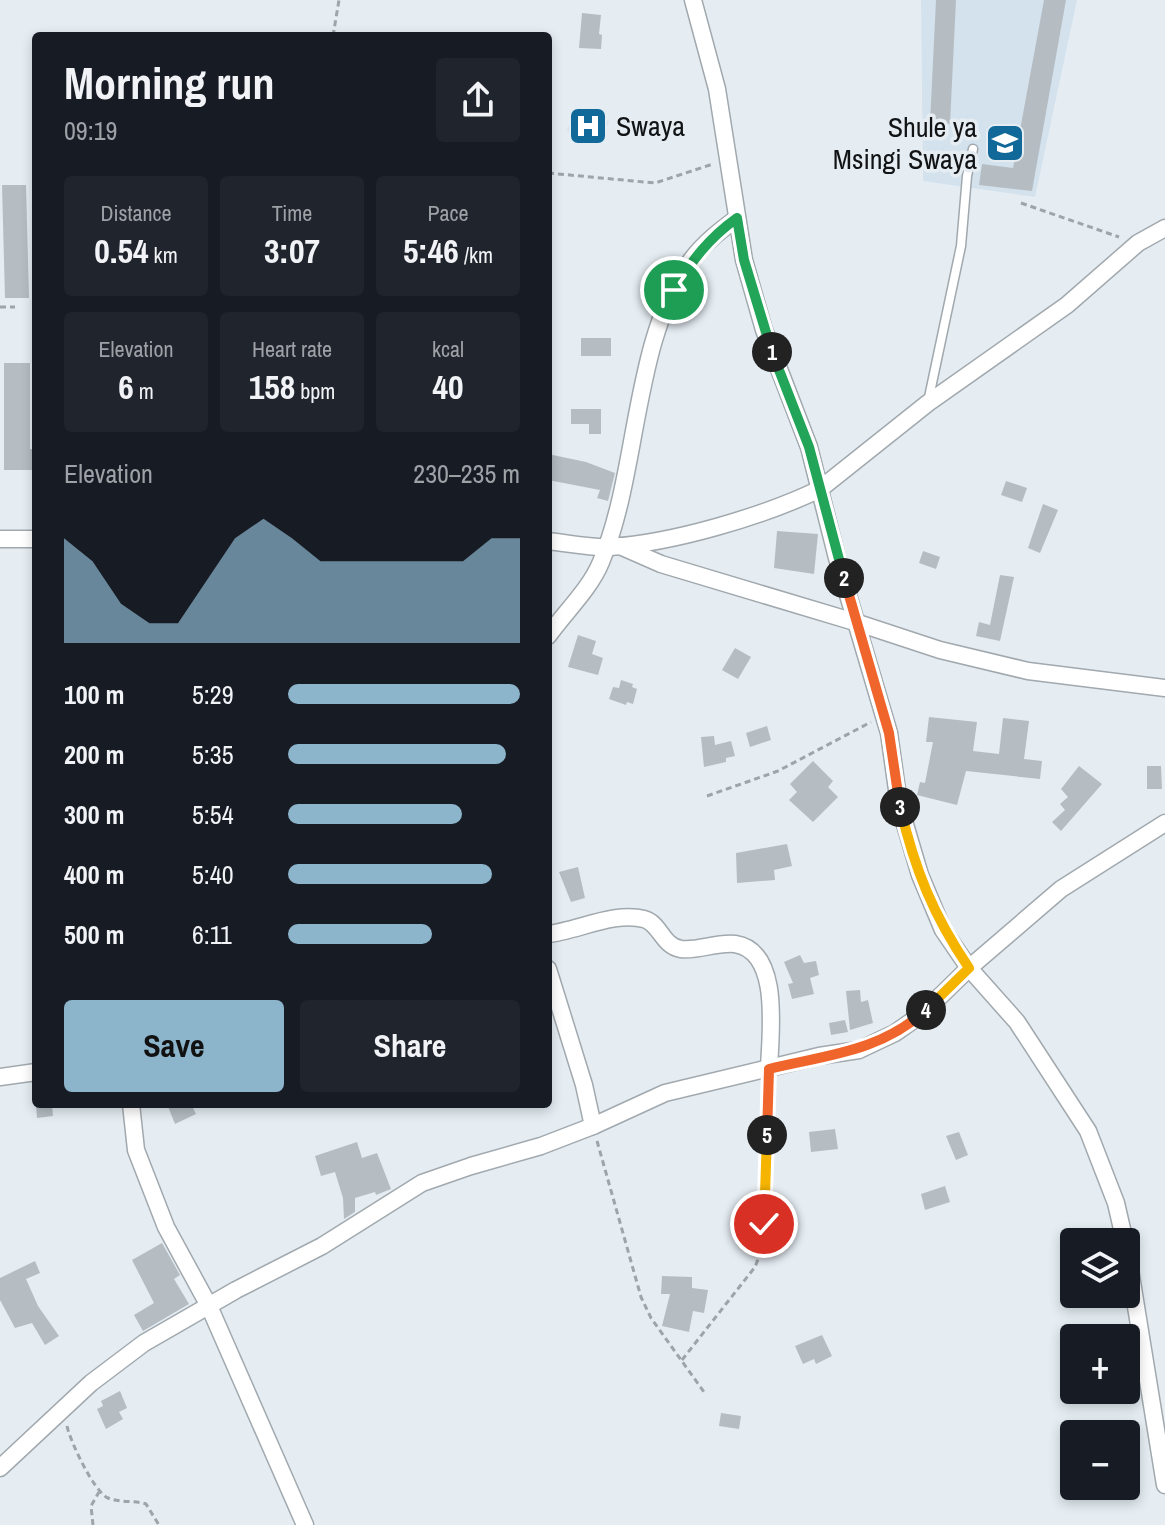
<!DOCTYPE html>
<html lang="en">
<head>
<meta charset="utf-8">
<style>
	:root { --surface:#171b24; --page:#20242c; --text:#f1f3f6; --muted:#9ea1a6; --accent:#8cb5cc }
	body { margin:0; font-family:"Archivo Narrow",sans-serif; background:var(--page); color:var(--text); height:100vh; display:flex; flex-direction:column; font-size:30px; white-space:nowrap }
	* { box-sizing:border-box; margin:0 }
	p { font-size:26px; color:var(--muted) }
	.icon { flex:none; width:44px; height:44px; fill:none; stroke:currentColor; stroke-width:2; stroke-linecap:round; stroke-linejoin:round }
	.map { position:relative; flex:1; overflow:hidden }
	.panel { position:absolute; left:32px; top:32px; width:520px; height:1076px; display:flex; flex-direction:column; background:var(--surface); border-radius:8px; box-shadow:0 4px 12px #0003 }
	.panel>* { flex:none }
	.controls { position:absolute; left:1060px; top:1228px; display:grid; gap:16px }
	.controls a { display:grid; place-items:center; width:80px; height:80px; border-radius:8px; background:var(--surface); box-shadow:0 4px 12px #0003; font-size:40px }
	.pin { position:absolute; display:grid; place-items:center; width:68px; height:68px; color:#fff; margin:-34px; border:4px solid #fff; border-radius:50%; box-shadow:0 2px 8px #0007 }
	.km { position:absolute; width:40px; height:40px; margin:-20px; border-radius:50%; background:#222; color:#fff; font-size:22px; line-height:40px; text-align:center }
	.round { display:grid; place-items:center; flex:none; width:84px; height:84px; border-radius:8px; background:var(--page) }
	.overview { display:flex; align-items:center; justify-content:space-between; height:136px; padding:0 32px }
	h1 { font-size:44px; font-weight:800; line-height:60px }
	.figures { display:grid; grid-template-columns:repeat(3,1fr); gap:12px; height:136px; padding:8px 32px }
	.figures div { display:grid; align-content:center; border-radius:8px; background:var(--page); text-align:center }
	.figures b { font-size:34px; font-weight:800 }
	.figures small { font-size:22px; font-weight:400 }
	.figures p { font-size:22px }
	.chart { height:224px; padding:16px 32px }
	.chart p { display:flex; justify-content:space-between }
	.chart svg { width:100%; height:144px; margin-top:8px; fill:var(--accent); opacity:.7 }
	.primary-button { display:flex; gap:16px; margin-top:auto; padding:16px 32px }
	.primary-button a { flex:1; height:92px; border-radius:8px; background:var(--accent); color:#111; font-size:32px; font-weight:800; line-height:92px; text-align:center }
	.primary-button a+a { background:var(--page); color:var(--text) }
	ul { padding:0 32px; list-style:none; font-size:26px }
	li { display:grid; grid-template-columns:128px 96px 1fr; align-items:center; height:60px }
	li i { height:20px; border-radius:10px; background:var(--accent) }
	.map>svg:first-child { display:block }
	.built { fill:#d3e2ed }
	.building { fill:#b5bdc3 }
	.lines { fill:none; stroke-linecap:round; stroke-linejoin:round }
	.service-casing { stroke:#a1a9ae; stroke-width:11 }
	.minor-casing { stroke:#a1a9ae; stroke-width:19 }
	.path { stroke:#9ea4a9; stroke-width:3; stroke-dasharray:6 4; stroke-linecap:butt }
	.service { stroke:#fff; stroke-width:8 }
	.minor { stroke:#fff; stroke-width:16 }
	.split-1-casing { stroke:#fff; stroke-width:16 }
	.split-2-casing { stroke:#fff; stroke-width:16 }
	.split-3-casing { stroke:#fff; stroke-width:16 }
	.split-4-casing { stroke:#fff; stroke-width:16 }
	.split-5-casing { stroke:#fff; stroke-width:16 }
	.split-6-casing { stroke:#fff; stroke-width:16 }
	.split-1 { stroke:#22a559; stroke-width:10 }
	.split-2 { stroke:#22a559; stroke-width:10 }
	.split-3 { stroke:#f0652b; stroke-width:10 }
	.split-4 { stroke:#f5b400; stroke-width:10 }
	.split-5 { stroke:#f0652b; stroke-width:10 }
	.split-6 { stroke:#f5b400; stroke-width:10 }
	.labels { text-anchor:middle; stroke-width:7; stroke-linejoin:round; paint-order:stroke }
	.poi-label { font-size:28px; fill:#111315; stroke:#e5edf3; text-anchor:start }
</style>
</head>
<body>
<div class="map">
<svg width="1165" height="1525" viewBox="0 0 1165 1525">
	<rect width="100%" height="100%" fill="#e5edf3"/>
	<g class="built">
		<path d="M921,0h156l-42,197 -112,-16z"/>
		<path d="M574,110l35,11 -7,21 -35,-11z"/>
	</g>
	<g class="building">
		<path d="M936,0h20l-6,124 -20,-1z"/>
		<path d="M1044,0h22l-34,191 -53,-6 3,-21 31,4z"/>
		<path d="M582,13l19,2 -2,19 3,1 -1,14 -22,-1z"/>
		<path d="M2,185h24l3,113h-24z"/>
		<rect x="581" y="338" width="30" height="18"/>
		<path d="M4,363h26v86h6v21h-32z"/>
		<path d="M571,409h30v25h-12v-10h-18z"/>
		<path d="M548,454l38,8 29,11 -7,28 -11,-3 3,-8 -52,-10z"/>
		<path d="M1006,481l21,7 -5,14 -21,-7z"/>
		<path d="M1043,504l15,6 -18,43 -12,-5z"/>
		<path d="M777,531l41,3 -4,40 -40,-6z"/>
		<path d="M923,551l17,6 -4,12 -17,-6z"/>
		<path d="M1000,575l14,2 -14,64 -24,-5 3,-14 11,3z"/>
		<path d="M578,635l18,6 -4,13 11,4 -5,17 -30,-8z"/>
		<path d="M735,648l16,9 -13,22 -16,-9z"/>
		<path d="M621,680l12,4 -1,3 5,2 -4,15 -6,-2 -1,3 -17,-6 4,-12 6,1z"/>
		<path d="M929,717l48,5 -4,29 26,3 4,-36 26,3 -5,38 18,2 -2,18 -74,-8 -9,34 -40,-10 3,-13 5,1 8,-41h-7z"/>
		<path d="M767,726l4,14 -21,7 -4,-14z"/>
		<path d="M714,736l1,9 16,-4 4,15 -9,2v4l-22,5 -3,-30z"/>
		<path d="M813,761l20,20 -5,6 10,10 -25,25 -24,-22 8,-8 -7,-8z"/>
		<path d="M1079,766l23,18 -41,47 -9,-9 13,-12 -5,-6 8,-7 -7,-8z"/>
		<path d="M1147,766h14l1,23h-15z"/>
		<path d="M787,844l5,22 -18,4 1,10 -38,3 -1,-30z"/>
		<path d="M578,867l7,31 -14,4 -12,-30z"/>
		<path d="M800,955l4,8 12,-2 3,14 -9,3 4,16 -22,5 -4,-15 5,-1 -9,-21z"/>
		<path d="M860,990l1,12 7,-2 5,23 -23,7 -4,-39z"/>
		<path d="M845,1020l3,12 -17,3 -2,-12z"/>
		<path d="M36,1104h16l1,12 -16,2z"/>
		<path d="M167,1104h24l5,10 -21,10z"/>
		<path d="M835,1129l3,20 -27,3 -2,-20z"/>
		<path d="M959,1132l9,23 -12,5 -10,-24z"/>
		<path d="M357,1142l5,16 15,-5 14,36 -15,6 -1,-3 -20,6v14l-11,7 -1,-21 -8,-26 -14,4 -6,-20z"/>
		<path d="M945,1186l5,16 -25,8 -4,-16z"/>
		<path d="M162,1243l18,32 -6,4 15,25 -46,27 -9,-16 20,-12 -22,-43z"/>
		<path d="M35,1261l5,12 -14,6 12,27 21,30 -14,9 -13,-22 -17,5 -15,-28v-22z"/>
		<path d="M662,1276l30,1v11l16,2 -4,23 -11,-2 -4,21 -27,-6 8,-32h-9z"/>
		<path d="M822,1335l10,21 -16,8 -2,-5 -11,5 -8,-18z"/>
		<path d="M120,1391l7,17 -8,4 4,7 -17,10 -9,-20 6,-3 -2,-5z"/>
		<path d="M721,1413l20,3 -2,13 -20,-3z"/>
	</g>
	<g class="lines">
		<defs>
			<path id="service" d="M928,402l33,-156 6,-70 6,-27"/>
			<g id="minor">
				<path d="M693,0l24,89 27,171 20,70 45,117 28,111 52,175 10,71 21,71 23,55 26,38 48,54 71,109 28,72 9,39"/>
				<path d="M0,539h36"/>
				<path d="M548,541c20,2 42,7 62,6 63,-4 154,-31 210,-58l108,-86 139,-98 71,-62 27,-15"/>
				<path d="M620,546l41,18 197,59 82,27 88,21 137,17"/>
				<path d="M548,636c17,-24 42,-47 53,-74 39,-93 31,-222 91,-303 13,-17 29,-29 45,-41"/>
				<path d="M548,934c29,-3 67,-23 96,-15 16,4 18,27 37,30 18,2 35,-7 54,-5 47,7 35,91 34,125"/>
				<path d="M548,969l36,116 9,41"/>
				<path d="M0,1077l36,-5"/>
				<path d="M131,1104l5,46 30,77 43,79 96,219"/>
				<path d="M1126,1245l39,240"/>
				<path d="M0,1468l91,-85 53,-40 92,-53 86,-44 100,-63 49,-17 70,-20 52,-20 72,-33 154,-37 40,-6 36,-17 27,-19 47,-46 92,-79 104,-66"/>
			</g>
		</defs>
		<use href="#service" class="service-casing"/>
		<use href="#minor" class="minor-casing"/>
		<g class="path">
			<path d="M333,36l6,-36"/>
			<path d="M548,173l107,10 58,-19"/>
			<path d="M1021,203l98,34"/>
			<path d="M0,307h15"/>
			<path d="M707,796l71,-25 93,-49"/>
			<path d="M597,1141l44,156 10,21 53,74"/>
			<path d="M682,1360l73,-93 7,-18 6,-164"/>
			<path d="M67,1426c3,15 27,66 41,72 12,5 26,2 38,6l13,21"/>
			<path d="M93,1525l-2,-19 8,-14"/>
		</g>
		<use href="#service" class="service"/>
		<use href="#minor" class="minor"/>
	</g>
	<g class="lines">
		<defs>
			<path id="split-1" d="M674,290c18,-30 35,-52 63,-72l7,42 28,92"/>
			<path id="split-2" d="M772,352l37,95 35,131"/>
			<path id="split-3" d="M844,578l45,155 11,74"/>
			<path id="split-4" d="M900,807c15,63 33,108 69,161l-43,42"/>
			<path id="split-5" d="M767,1135l2,-66c57,-14 111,-17 157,-59"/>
			<path id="split-6" d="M764,1224l3,-89"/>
		</defs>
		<use href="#split-1" class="split-1-casing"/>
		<use href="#split-2" class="split-2-casing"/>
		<use href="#split-3" class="split-3-casing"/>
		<use href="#split-4" class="split-4-casing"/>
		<use href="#split-5" class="split-5-casing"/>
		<use href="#split-6" class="split-6-casing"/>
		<use href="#split-1" class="split-1"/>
		<use href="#split-2" class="split-2"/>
		<use href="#split-3" class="split-3"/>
		<use href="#split-4" class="split-4"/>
		<use href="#split-5" class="split-5"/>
		<use href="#split-6" class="split-6"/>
	</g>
	<defs>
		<symbol id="hospital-square" viewBox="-11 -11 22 22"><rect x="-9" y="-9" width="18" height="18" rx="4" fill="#116999" stroke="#e5edf3"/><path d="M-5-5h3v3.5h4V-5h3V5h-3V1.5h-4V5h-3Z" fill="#fff"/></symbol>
		<symbol id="school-square" viewBox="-11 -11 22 22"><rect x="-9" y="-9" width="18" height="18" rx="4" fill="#116999" stroke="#e5edf3"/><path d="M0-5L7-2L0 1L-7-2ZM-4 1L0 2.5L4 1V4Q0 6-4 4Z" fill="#fff"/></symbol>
	</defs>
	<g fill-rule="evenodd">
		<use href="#hospital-square" x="566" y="104" width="44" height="44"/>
		<use href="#school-square" x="983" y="121" width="44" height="44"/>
	</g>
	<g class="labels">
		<g class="poi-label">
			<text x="616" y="136">Swaya</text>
			<text x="977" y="137" text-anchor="end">Shule ya<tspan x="977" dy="32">Msingi Swaya</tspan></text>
		</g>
	</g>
</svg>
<div class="controls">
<a><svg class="icon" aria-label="layers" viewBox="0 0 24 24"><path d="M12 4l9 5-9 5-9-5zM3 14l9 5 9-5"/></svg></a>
<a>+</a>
<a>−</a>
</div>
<div class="pin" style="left:674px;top:290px;background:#1e9e55"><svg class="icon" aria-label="arrive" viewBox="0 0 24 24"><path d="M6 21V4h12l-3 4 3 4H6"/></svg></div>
<div class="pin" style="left:764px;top:1224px;background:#d93025"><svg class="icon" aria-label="check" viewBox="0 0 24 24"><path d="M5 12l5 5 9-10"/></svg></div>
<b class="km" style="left:772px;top:352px">1</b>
<b class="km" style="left:844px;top:578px">2</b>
<b class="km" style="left:900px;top:807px">3</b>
<b class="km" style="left:926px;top:1010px">4</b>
<b class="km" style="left:767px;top:1135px">5</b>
<section class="panel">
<div class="overview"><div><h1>Morning run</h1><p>09:19</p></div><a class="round"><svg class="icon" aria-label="share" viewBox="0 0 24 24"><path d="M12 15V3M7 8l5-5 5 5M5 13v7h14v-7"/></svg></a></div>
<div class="figures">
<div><p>Distance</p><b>0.54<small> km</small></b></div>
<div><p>Time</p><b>3:07</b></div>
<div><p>Pace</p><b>5:46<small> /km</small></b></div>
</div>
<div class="figures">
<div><p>Elevation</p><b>6<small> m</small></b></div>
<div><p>Heart rate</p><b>158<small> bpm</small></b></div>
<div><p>kcal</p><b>40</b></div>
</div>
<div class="chart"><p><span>Elevation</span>230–235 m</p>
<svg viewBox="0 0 160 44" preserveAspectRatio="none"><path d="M0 44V12L10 19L20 32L30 38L40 38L50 25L60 12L70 6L80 12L90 19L100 19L110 19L120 19L130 19L140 19L150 12L160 12V44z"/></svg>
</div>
<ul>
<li><b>100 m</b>5:29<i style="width:100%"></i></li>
<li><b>200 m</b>5:35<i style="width:94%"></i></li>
<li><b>300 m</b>5:54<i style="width:75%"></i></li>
<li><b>400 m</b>5:40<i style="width:88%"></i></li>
<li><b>500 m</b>6:11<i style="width:62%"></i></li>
</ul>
<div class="primary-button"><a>Save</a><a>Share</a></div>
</section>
</div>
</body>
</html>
